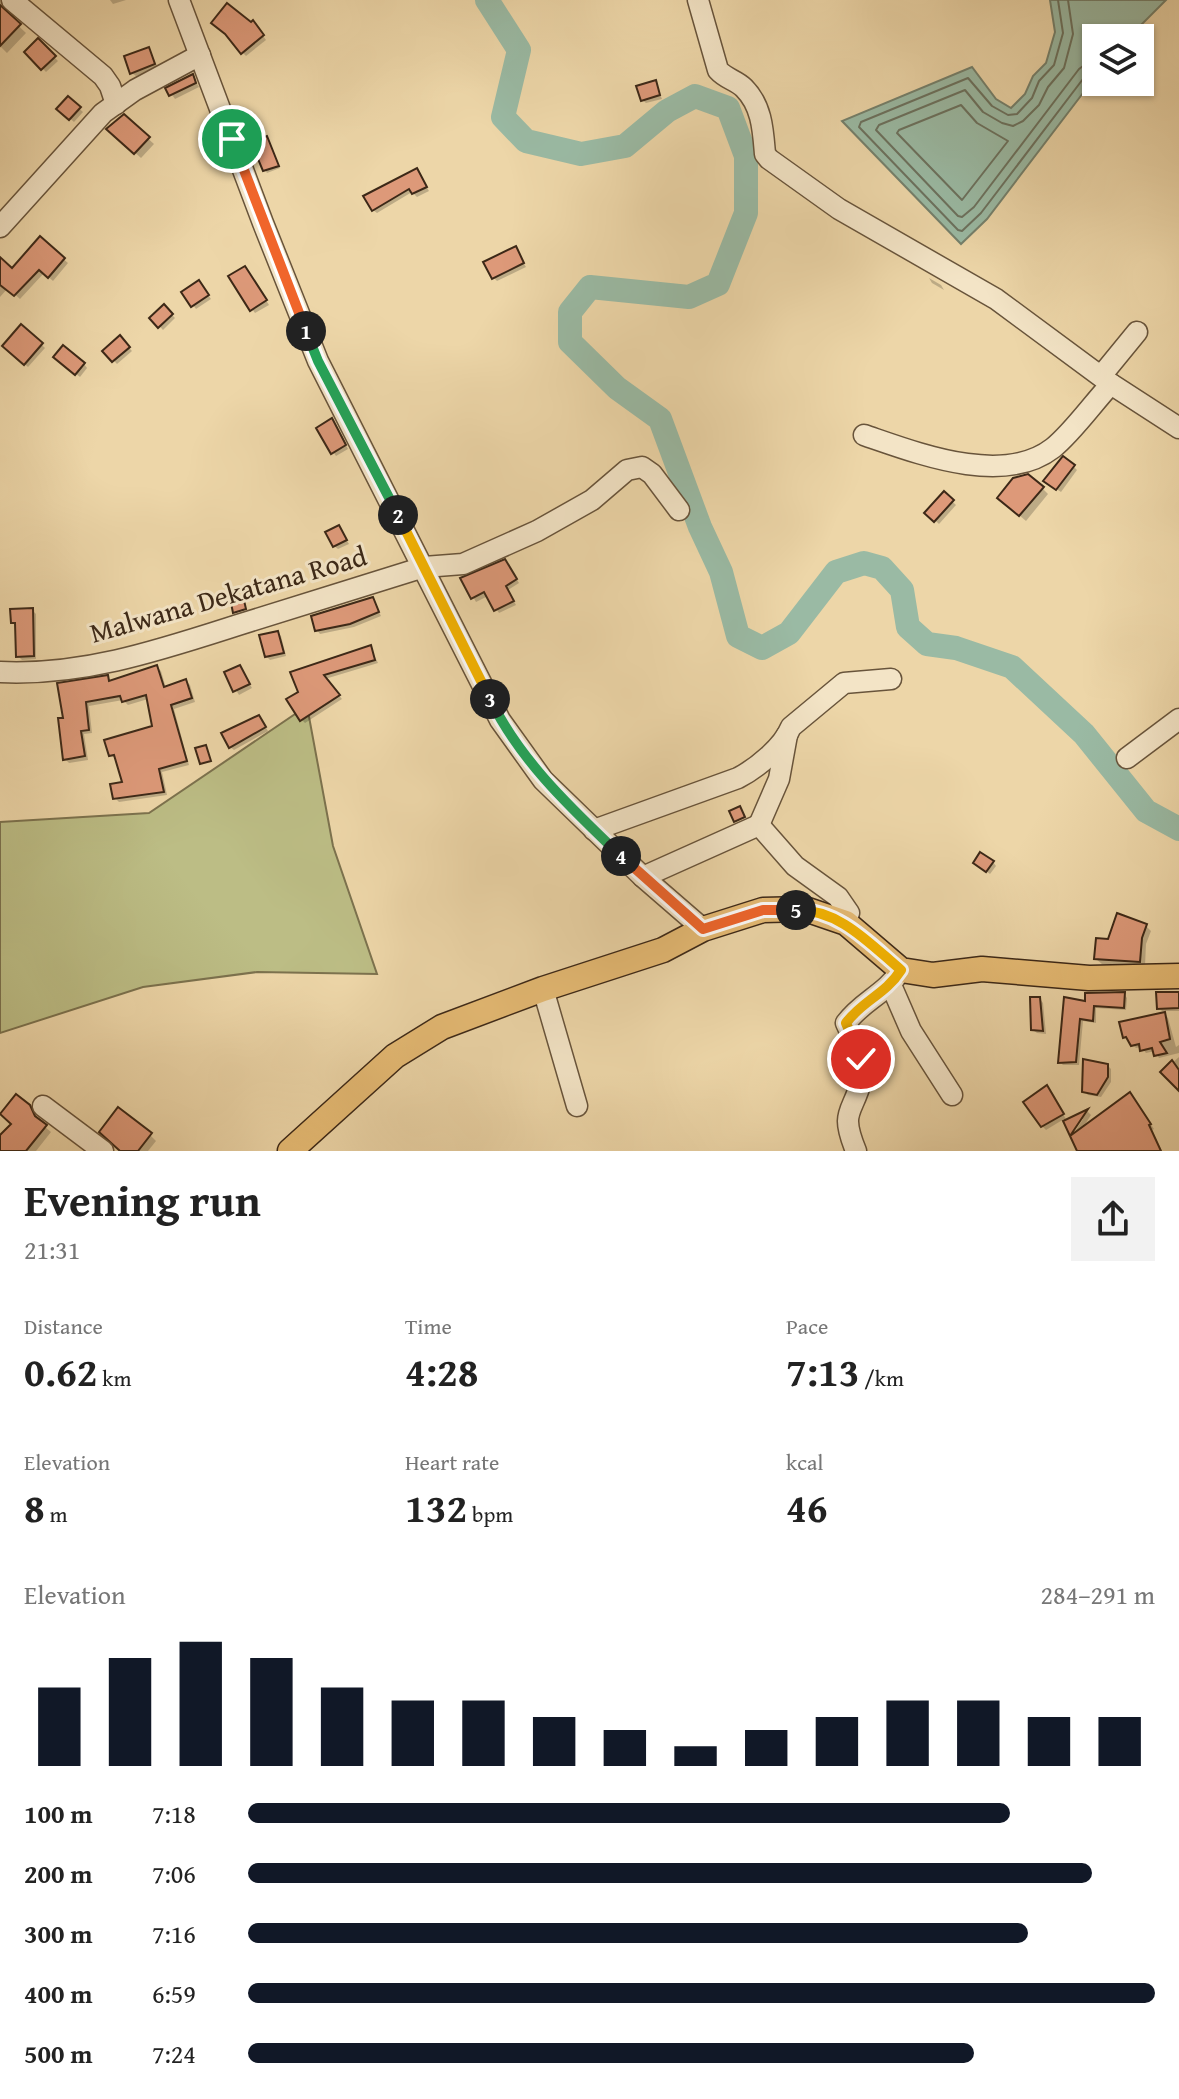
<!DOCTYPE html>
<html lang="en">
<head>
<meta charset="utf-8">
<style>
	:root { --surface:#fff; --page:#f2f2f2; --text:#222; --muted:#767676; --accent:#111827 }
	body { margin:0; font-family:"Gentium Book Plus",serif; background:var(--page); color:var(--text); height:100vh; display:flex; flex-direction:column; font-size:30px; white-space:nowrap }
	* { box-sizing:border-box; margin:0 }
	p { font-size:26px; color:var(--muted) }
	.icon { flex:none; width:44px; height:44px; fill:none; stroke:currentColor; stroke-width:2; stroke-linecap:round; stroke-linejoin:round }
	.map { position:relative; height:1151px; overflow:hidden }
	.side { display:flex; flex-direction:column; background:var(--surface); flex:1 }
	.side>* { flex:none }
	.fabs { position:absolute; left:1082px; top:24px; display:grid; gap:16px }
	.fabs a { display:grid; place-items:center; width:72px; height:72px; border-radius:0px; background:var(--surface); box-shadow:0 2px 6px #0004; font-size:40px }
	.pin { position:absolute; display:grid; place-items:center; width:68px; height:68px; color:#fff; margin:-34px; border:4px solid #fff; border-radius:50%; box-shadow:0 2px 8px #0007 }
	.km { position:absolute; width:40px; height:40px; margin:-20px; border-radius:50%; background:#222; color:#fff; font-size:22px; line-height:40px; text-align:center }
	.round { display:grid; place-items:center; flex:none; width:84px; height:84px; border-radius:0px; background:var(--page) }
	.summary { display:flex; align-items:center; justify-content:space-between; height:136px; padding:0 24px }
	h1 { font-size:44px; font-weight:700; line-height:60px }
	.metrics { display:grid; grid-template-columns:repeat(3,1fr); gap:12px; height:136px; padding:8px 24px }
	.metrics div { display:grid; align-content:center }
	.metrics b { font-size:40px; font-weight:700 }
	.metrics small { font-size:22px; font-weight:400 }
	.metrics p { font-size:22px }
	.chart { height:224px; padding:16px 24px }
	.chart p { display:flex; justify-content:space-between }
	.chart svg { width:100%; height:144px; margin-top:8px; stroke:var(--accent); stroke-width:6 }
	ul { padding:0 24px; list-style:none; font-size:26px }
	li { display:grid; grid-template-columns:128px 96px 1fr; align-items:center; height:60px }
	li i { height:20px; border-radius:10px; background:var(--accent) }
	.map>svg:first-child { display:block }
	.green { fill:#bcbd85; stroke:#7c724e; stroke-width:2 }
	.water { fill:#9abaa4; stroke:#74806c; stroke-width:2 }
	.shadow { fill:#0003 }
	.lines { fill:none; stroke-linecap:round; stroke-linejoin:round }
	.shore { stroke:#6b715e; stroke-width:2 }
	.river { stroke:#9abaa4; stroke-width:24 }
	.building { fill:#dd9979; stroke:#3c2817; stroke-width:2 }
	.minor-casing { stroke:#68543b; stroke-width:23 }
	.major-casing { stroke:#3c2817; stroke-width:27 }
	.minor { stroke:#f3e4c6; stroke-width:20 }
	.major { stroke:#e6bb74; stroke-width:24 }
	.split-1-casing { stroke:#fff; stroke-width:16 }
	.split-2-casing { stroke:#fff; stroke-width:16 }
	.split-3-casing { stroke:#fff; stroke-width:16 }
	.split-4-casing { stroke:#fff; stroke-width:16 }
	.split-5-casing { stroke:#fff; stroke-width:16 }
	.split-6-casing { stroke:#fff; stroke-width:16 }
	.split-1 { stroke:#f0652b; stroke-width:10 }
	.split-2 { stroke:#22a559; stroke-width:10 }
	.split-3 { stroke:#f5b400; stroke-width:10 }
	.split-4 { stroke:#22a559; stroke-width:10 }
	.split-5 { stroke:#f0652b; stroke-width:10 }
	.split-6 { stroke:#f5b400; stroke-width:10 }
	.labels { text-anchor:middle; stroke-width:6; stroke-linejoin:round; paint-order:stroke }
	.street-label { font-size:28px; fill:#3c2817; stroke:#f3e4c6 }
</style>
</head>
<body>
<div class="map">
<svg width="1179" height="1151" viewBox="0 0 1179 1151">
	<rect width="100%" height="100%" fill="#edd6a8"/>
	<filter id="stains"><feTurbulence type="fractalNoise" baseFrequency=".0025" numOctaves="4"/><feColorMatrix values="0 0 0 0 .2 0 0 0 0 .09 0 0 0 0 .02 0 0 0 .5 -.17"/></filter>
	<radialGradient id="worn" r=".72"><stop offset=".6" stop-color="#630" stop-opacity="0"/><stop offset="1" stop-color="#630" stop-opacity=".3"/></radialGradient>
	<path class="green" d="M307,706l26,140 44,128 -120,-2 -114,15 -143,46v-211l149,-9z"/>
	<path class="water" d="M1050,0h116l-38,38h-32v38l-109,143 -26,25 -119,-123 130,-54 24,32 15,9 14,-14 8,-18 13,-13 9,-31z"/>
	<g class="shadow">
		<path d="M0,0h10l-4,7 3,10 17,16 -19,20 -7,-7z"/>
		<path d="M110,0h16l-13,4z"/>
		<path d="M256,26l10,14 -20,16 -4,-4z"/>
		<path d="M38,41l20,20 -12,11 -19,-20z"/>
		<path d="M149,50l9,18 -22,8 -4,-3z"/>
		<path d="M192,76l7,11 -24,12 -7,-10z"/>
		<path d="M655,82l7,17 -16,4 -4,-3z"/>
		<path d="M68,99l15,13 -9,10 -15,-13z"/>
		<path d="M124,117l30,27 -13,14 -32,-29z"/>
		<path d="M267,138l13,30 -13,5 -2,-3z"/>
		<path d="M417,171l12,20 -12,6 -5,-5 -35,21 -4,-3z"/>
		<path d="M40,239l28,24 -15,18 -9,-8 -24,26 -12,-11 -8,9v-38l12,12z"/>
		<path d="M515,249l11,18 -29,14 -3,-3z"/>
		<path d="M248,272l21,33 -14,8 -3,-4z"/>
		<path d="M929,278l12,7 3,5 -12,-7z"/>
		<path d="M202,286l9,13 -15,10 -12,-16z"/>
		<path d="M164,307l11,11 -12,12 -11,-12z"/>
		<path d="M21,326l24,22 -17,19 -24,-21z"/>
		<path d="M120,338l12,13 -15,13 -12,-13z"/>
		<path d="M59,361l25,3 3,4 -7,9z"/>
		<path d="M332,420l16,29 -12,7 -18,-27z"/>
		<path d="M1073,466l4,4 -16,22 -12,-8z"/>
		<path d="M1042,488l6,6 -22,27 -21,-18z"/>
		<path d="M944,494l12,11 -17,19 -12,-11z"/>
		<path d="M338,527l11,17 -11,5 -4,-3z"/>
		<path d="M508,565l11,18 -11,7 8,15 -17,8 -11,-17 -12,6 -13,-23z"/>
		<path d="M372,599l9,17 -27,11 -34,7 -3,-4z"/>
		<path d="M32,610l4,4v45l-14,1 -4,-4 -1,-30 -4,-4z"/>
		<path d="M278,633l3,3 5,20 -16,4 -4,-4z"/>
		<path d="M370,647l8,16 -53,16 17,20 -37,24 -4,-4 -1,-26 -8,-19z"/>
		<path d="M157,667l4,4 5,17 20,-7 4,4 5,17 -21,7 15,56 -27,7 5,23 -48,7 -4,-4 9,-15 -7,-24 -7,-4 44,-27 -6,-29 -20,6 -5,-5 -34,6 3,27 -8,1 4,26 -19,3 -4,-4v-40l42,-42 5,5z"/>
		<path d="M240,667l12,21 -13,7 -13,-22z"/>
		<path d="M262,721l6,10 -34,19 -4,-3z"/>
		<path d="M993,862l3,4 -6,8 -11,-8z"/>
		<path d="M1146,926l5,5 -5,13 -1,22 -43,-2 -6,-5 13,-17z"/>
		<path d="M1124,994l3,4 -1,12 -30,-2v15l-13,-2 -4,44h-16l-3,-3 27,-59z"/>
		<path d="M1179,994v17h-17l-3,-3z"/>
		<path d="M1040,999l3,4 3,31 -9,-1 -4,-3z"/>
		<path d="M1165,1014l3,4 8,29 3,-2v8l-20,5 -4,-7 -9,2 -5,-6 -5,1 -11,-11z"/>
		<path d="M1179,1057v19l-9,-11z"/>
		<path d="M1107,1065l4,4v13l-10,15 -13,-2 -4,-3z"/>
		<path d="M1047,1087l20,34 20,-10 4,4 -9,14 52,-30 20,30 -2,1 10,21h-83l-7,-15 11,-17h-4l-9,13 -6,-13 -18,11 -4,-4z"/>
		<path d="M29,1107l10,15 12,10 -15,19h-36v-13z"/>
		<path d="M150,1135l6,6 -8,10h-25z"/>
	</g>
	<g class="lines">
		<g class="shore">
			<path d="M1058,0l5,33 -9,32 -15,16 -7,17 -15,16 -9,1 -16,-9 -24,-28 -107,44 -2,5 99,103 4,1 19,-18 105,-138 10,-3"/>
			<path d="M1068,0l5,34 -9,34 -16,19 -9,18 -16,16 -10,5 -11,-3 -19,-11 -18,-22 -86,35 -3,5 82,86 4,1 12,-10 105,-138 8,-6 9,-1"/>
			<path d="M961,105l16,18 31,18 -46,59 -65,-67 2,-3z"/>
		</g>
		<path class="river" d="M487,0l32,50 -16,67 23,24 55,13 44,-8 42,-35 28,-15 33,12 18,48v57l-28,71 -29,13 -99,-10 -20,25v30l47,46 43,31 40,108 21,45 17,64 24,12 27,-15 47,-61 28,-9 18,5 20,22 6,37 19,17 29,4 56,19 72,67 62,77 33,18"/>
	</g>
	<g class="building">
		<path d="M227,3l24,19 2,-2 11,15 -23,19 -16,-20 -14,-11z"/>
		<path d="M0,5l21,19 -21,22z"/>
		<path d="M38,38l18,18 -15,14 -17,-18z"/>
		<path d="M149,47l6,17 -25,10 -6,-18z"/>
		<path d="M193,74l3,9 -27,13 -4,-8z"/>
		<path d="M656,80l4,15 -19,6 -5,-15z"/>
		<path d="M68,96l13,11 -12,13 -13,-11z"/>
		<path d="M124,114l26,23 -16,17 -28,-25z"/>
		<path d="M267,136l12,30 -16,5 -12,-29z"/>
		<path d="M417,168l10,19 -15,7 -3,-5 -37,22 -9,-15z"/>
		<path d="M40,236l25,22 -17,20 -9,-8 -25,26 -14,-11v-28l12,11z"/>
		<path d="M516,246l8,17 -32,16 -9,-17z"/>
		<path d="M245,266l22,34 -17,11 -22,-35z"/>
		<path d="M199,280l10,15 -18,12 -10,-15z"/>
		<path d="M164,304l9,10 -15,14 -9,-10z"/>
		<path d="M21,324l22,19 -19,22 -22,-19z"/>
		<path d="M120,335l10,12 -18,15 -10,-11z"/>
		<path d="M63,345l22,18 -10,12 -22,-18z"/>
		<path d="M332,418l14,27 -15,9 -15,-26z"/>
		<path d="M1063,456l12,9 -19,25 -13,-9z"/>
		<path d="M1028,474l16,13 -25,29 -22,-18 16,-20z"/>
		<path d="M944,491l10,9 -20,22 -10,-9z"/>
		<path d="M339,525l8,15 -14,7 -8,-15z"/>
		<path d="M505,559l12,20 -11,7 8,15 -20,10 -10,-19 -13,7 -11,-21z"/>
		<path d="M243,596l3,13 -13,4 -3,-15z"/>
		<path d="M373,597l6,15 -29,12 -35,7 -4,-15z"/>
		<path d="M33,608l1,48 -18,1 -1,-34h-4l-1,-14z"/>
		<path d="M278,631l6,22 -19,4 -6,-22z"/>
		<path d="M371,645l4,15 -51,15 16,20 -40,26 -14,-22 12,-7 -8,-20z"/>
		<path d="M157,665l7,22 22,-8 6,19 -21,7 16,56 -28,8 5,23 -51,7 -3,-15 12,-2 -8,-27 -5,1 -5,-16 48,-14 -6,-31 -24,7 -2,-6 -34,6 3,28 -8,1 4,25 -22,4 -5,-42h5l-6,-35 51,-8 1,6z"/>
		<path d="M240,665l10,19 -17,8 -9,-20z"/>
		<path d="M259,715l7,12 -37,21 -8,-15z"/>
		<path d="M206,745l5,16 -11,3 -5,-16z"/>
		<path d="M740,806l5,11 -11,5 -5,-11z"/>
		<path d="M980,852l14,9 -8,11 -13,-9z"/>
		<path d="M1117,913l30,11 -5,14 -2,24 -46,-3 2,-21 12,1z"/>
		<path d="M1125,992l-1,16 -30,-2 -1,15 -13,-2 -4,43 -18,1 6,-66 21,4v-8z"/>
		<path d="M1156,992h23v16l-22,1z"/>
		<path d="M1030,997h10l3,34 -12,-1z"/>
		<path d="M1165,1012l5,27 -10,3 7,11 -13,3 -2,-8 -12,3 -1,-7 -8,2 -5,-9 -3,1 -4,-16z"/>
		<path d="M1083,1059l25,5v13l-11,18 -15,-3z"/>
		<path d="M1172,1060l7,10v21l-19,-19z"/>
		<path d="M1047,1085l17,29 -23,13 -18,-25z"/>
		<path d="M1130,1092l21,32 -2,1 12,26h-84l-14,-30 25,-12 -18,27z"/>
		<path d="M16,1094l14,11 5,11 12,9 -21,26h-26v-16l11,-11 -11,-10z"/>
		<path d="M118,1107l34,26 -14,18h-18l-21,-19z"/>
	</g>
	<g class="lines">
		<defs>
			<g id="minor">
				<path d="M12,0l91,76 7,10 6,18"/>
				<path d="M179,0l84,223 55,138 182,359 43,60 100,97 60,52"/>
				<path d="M698,0l20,70c8,9 18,10 26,18 18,18 19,42 21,66l4,5 70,50 157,90 115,85 68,44"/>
				<path d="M0,227l103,-114 32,-23 65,-35"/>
				<path d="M1101,376l36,-44"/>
				<path d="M864,435c53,18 139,52 189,13 19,-15 41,-46 58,-64"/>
				<path d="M0,672c83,4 160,-22 238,-47 62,-19 124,-39 186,-58l39,-3 74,-33 55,-31 35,-30 15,-3 10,7 27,36"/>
				<path d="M1127,758l52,-39"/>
				<path d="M759,825l36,41 43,31 11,16 -3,10"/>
				<path d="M759,825l20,-46 8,-44"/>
				<path d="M594,830l144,-52c19,-10 45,-31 53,-51l53,-44 47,-4"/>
				<path d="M643,877l116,-52"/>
				<path d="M891,985l20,46 41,64"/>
				<path d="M543,989l34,117"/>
				<path d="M43,1106l60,45"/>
				<path d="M856,1151c-17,-42 -3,-36 6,-73 4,-17 -9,-39 -16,-55 16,-22 40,-29 55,-53"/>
			</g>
			<path id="major" d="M290,1151l105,-95 47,-29 101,-38 120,-39 40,-21 60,-19 42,-1 41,14 55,47 32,5 49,-6 107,9 90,-2"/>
		</defs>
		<use href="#minor" class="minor-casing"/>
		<use href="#major" class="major-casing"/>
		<use href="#minor" class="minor"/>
		<use href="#major" class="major"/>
	</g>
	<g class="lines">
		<defs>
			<path id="split-1" d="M232,139l74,192"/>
			<path id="split-2" d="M306,331l12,30 80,154"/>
			<path id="split-3" d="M398,515l92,184"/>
			<path id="split-4" d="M490,699c31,63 81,109 131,157"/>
			<path id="split-5" d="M621,856l82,73 60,-19h33"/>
			<path id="split-6" d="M796,910c43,-1 74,34 105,60 -15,24 -39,31 -55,53l15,36"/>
		</defs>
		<use href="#split-1" class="split-1-casing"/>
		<use href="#split-2" class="split-2-casing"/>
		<use href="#split-3" class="split-3-casing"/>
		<use href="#split-4" class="split-4-casing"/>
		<use href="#split-5" class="split-5-casing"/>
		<use href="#split-6" class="split-6-casing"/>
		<use href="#split-1" class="split-1"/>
		<use href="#split-2" class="split-2"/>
		<use href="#split-3" class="split-3"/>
		<use href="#split-4" class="split-4"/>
		<use href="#split-5" class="split-5"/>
		<use href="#split-6" class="split-6"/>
	</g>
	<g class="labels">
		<g class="street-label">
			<text transform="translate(228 594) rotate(-16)" y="10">Malwana Dekatana Road</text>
		</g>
	</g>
	<rect width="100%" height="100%" filter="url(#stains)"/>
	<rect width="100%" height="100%" fill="url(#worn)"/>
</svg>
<div class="fabs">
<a><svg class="icon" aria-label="layers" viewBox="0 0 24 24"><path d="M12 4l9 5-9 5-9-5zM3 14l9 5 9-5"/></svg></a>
</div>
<div class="pin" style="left:232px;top:139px;background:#1e9e55"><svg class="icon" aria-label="arrive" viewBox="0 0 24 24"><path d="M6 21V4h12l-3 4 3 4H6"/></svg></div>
<div class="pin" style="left:861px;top:1059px;background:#d93025"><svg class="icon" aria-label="check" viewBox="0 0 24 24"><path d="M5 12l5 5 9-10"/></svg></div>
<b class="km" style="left:306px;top:331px">1</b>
<b class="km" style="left:398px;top:515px">2</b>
<b class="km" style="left:490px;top:699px">3</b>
<b class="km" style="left:621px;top:856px">4</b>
<b class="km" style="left:796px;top:910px">5</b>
</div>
<section class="side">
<div class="summary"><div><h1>Evening run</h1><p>21:31</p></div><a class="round"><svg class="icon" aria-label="share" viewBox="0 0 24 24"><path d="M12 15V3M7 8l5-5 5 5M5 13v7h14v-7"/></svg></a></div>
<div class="metrics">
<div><p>Distance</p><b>0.62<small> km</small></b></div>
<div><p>Time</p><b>4:28</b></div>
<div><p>Pace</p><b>7:13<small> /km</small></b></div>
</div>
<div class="metrics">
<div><p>Elevation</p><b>8<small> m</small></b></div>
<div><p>Heart rate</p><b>132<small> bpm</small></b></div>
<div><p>kcal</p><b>46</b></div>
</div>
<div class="chart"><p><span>Elevation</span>284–291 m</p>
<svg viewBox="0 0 160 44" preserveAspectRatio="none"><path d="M5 44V20M15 44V11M25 44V6M35 44V11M45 44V20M55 44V24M65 44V24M75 44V29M85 44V33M95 44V38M105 44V33M115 44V29M125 44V24M135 44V24M145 44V29M155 44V29"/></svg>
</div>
<ul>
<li><b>100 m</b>7:18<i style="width:84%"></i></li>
<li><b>200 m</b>7:06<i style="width:93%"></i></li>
<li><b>300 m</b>7:16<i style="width:86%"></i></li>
<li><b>400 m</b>6:59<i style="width:100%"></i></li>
<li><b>500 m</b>7:24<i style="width:80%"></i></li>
</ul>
</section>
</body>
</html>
